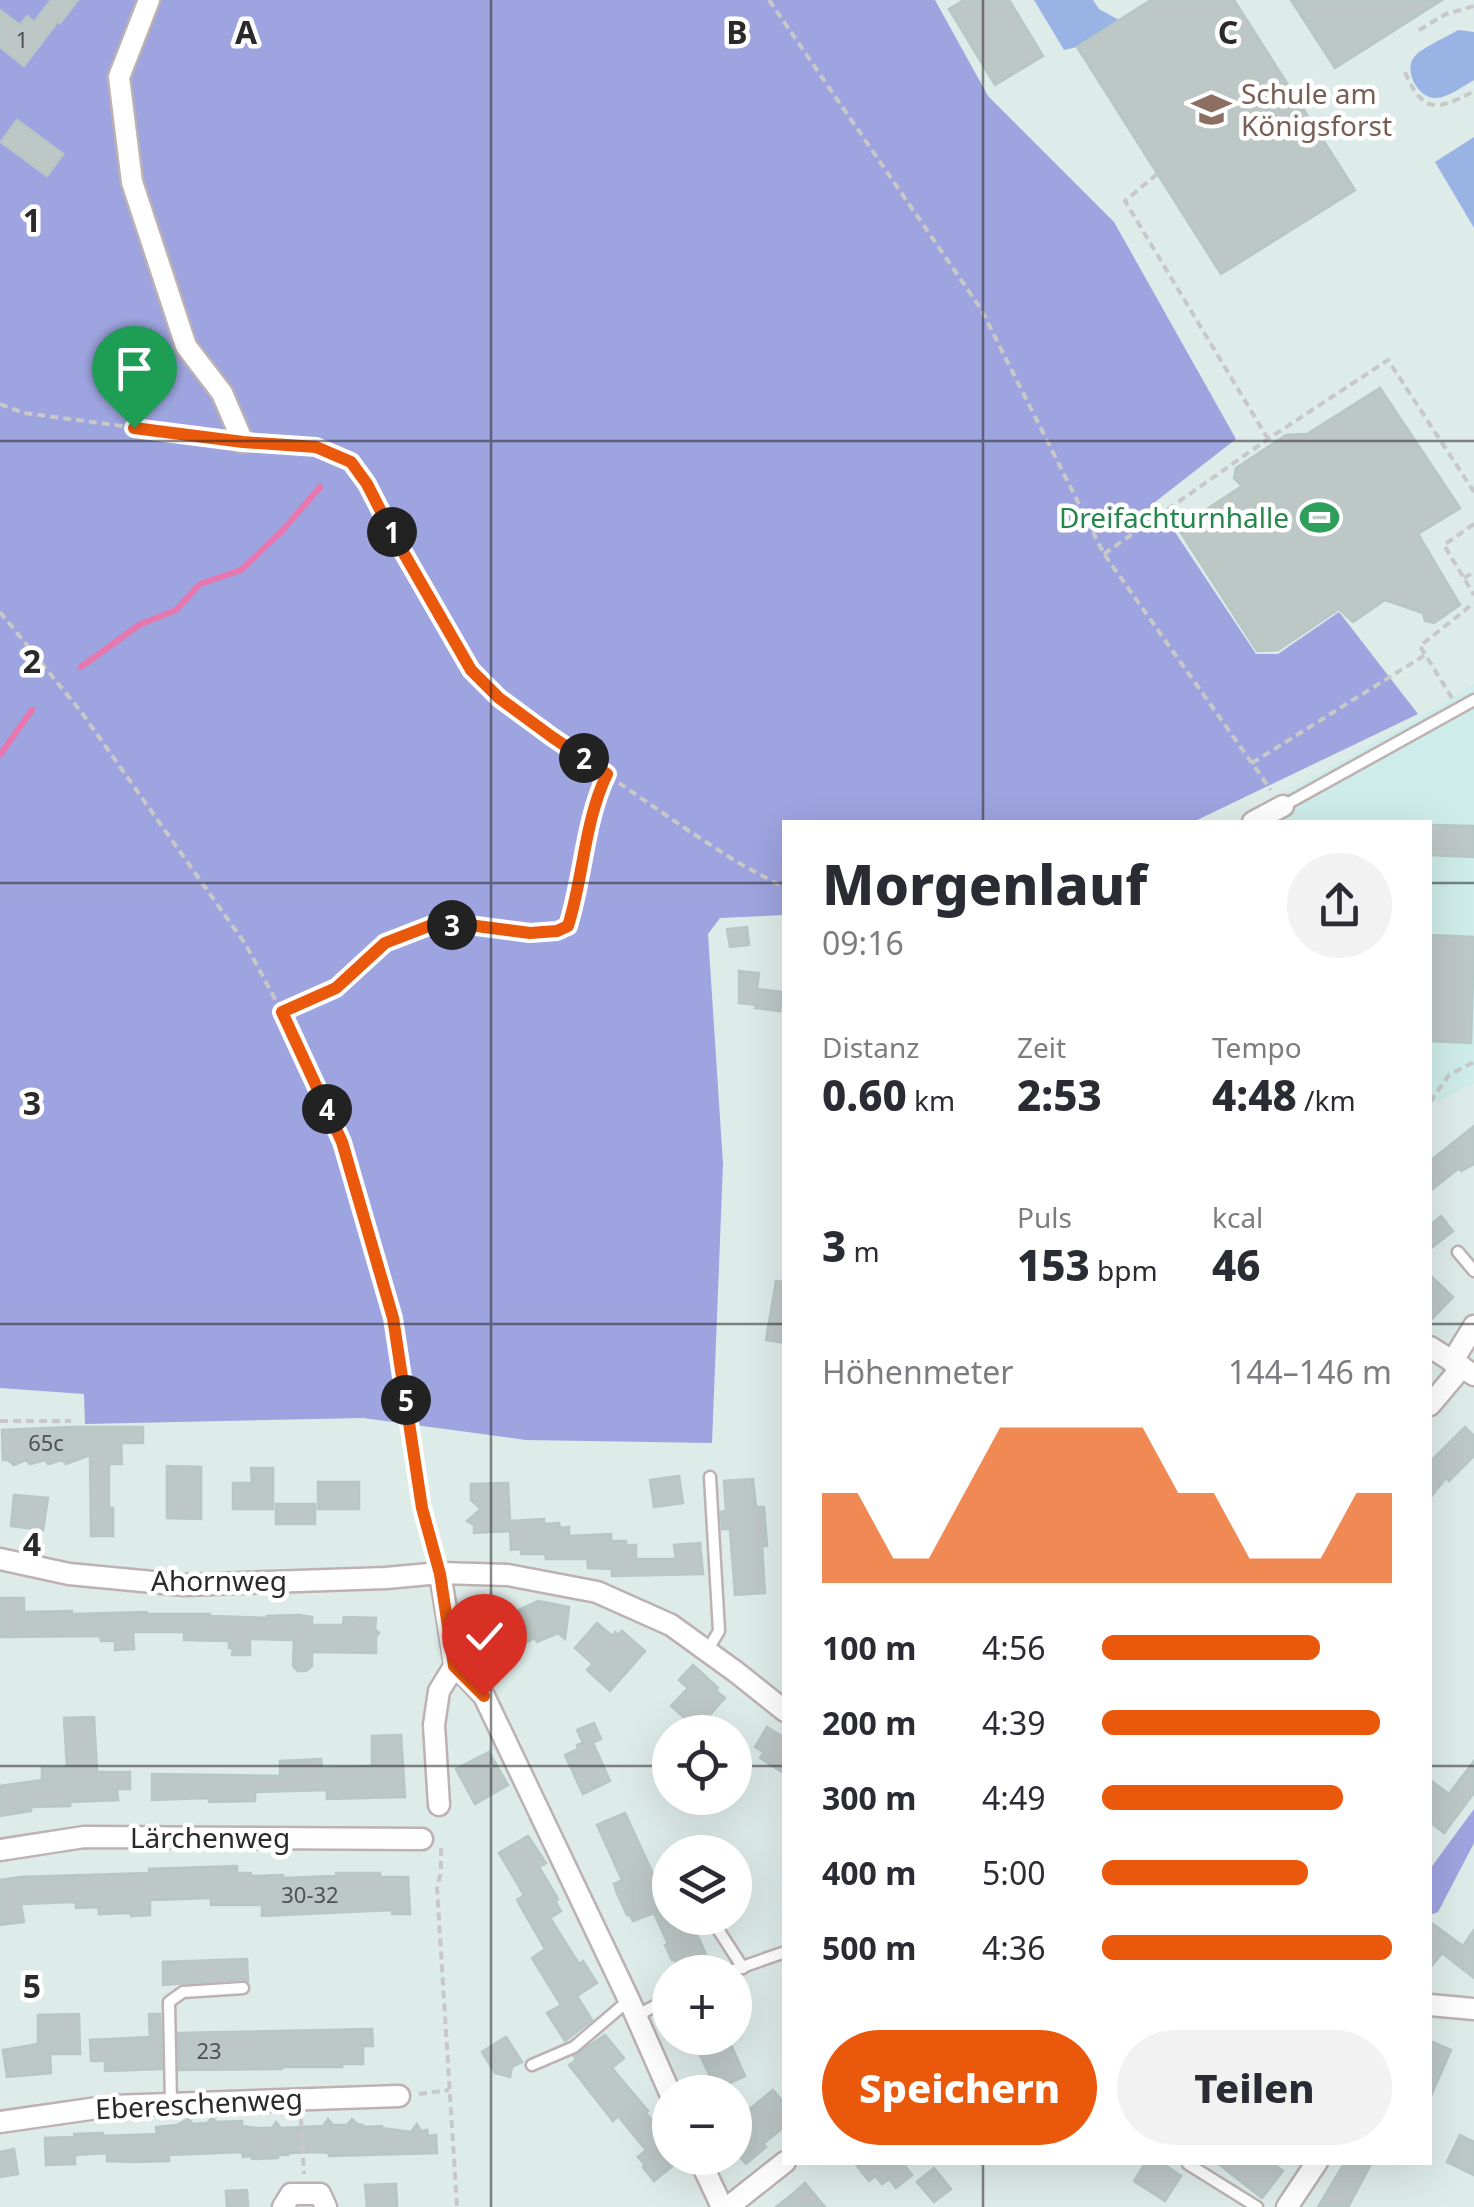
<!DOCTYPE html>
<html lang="de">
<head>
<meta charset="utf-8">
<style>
	:root { --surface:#fff; --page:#f2f2f3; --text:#2b2b33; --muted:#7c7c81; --accent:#ea580c }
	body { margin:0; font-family:"Noto Sans",sans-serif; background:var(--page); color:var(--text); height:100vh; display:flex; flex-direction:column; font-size:38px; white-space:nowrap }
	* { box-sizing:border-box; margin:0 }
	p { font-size:32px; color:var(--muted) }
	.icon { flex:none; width:55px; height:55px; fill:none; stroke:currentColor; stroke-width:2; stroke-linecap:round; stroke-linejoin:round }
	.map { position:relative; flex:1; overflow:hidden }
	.panel { position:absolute; left:782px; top:820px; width:650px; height:1345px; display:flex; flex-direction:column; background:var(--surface); border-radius:0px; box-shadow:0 10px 40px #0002 }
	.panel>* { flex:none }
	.buttons { position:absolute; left:652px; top:1715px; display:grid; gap:20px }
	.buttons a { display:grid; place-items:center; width:100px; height:100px; border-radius:50%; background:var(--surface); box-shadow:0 10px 40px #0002; font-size:50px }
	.pin { position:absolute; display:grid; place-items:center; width:85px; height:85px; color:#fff; margin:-102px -42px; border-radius:50% 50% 50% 0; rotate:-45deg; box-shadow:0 0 10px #0007 }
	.pin .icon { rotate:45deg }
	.km { position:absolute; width:50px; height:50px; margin:-25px; border-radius:50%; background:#222; color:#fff; font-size:28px; line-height:50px; text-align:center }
	.round { display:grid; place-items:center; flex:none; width:105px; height:105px; border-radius:52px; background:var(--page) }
	.overview { display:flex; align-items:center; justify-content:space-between; height:170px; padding:0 40px }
	h1 { font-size:55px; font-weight:800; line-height:75px }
	.stats { display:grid; grid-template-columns:repeat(3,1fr); gap:15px; height:170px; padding:10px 40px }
	.stats div { display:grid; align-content:center }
	.stats b { font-size:42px; font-weight:800 }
	.stats small { font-size:28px; font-weight:400 }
	.stats p { font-size:28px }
	.chart { height:280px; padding:20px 40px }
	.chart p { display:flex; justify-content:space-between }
	.chart svg { width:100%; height:180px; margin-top:10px; fill:var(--accent); opacity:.7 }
	.button { display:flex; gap:20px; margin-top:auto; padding:20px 40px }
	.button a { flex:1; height:115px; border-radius:60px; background:var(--accent); color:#fff; font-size:40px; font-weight:800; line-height:115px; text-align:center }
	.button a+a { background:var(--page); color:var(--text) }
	ul { padding:0 40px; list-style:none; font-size:32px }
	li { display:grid; grid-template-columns:160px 120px 1fr; align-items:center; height:75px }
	li i { height:25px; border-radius:12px; background:var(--accent) }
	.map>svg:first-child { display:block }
	.education { fill:#ceece9 }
	.green { fill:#9da4df }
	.pitch { fill:#99b3e5 }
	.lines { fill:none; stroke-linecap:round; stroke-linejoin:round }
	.stream { stroke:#e777ae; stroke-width:6 }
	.building { fill:#bdc7c5; stroke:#b7c7c5; stroke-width:2.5 }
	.lane-casing { stroke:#bdb1b1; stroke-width:15 }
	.street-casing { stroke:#bdb1b1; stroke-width:25 }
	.path { stroke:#c8c8c8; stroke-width:4; stroke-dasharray:8 5; stroke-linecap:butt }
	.lane { stroke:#fff; stroke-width:10 }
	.street { stroke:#fff; stroke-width:20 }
	.route-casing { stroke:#fff; stroke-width:20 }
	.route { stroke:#ea580c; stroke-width:12 }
	.grid { fill:none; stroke:#2a2a2a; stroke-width:2.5; stroke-opacity:0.55 }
	.labels { text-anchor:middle; stroke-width:9; stroke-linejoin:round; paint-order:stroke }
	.number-label { font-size:22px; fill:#4f5151 }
	.education-label { font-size:28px; fill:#785e54; stroke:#fff; text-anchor:start }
	.leisure-label { font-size:28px; fill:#27864d; stroke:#fff; text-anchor:end }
	.street-label { font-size:28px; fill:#2a2a2a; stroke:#fff }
	.grid-label { font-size:32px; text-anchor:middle; font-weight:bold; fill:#2a2a2a; stroke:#fff; stroke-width:9; stroke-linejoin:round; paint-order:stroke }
</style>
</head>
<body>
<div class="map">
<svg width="1474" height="2207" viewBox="0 0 1474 2207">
	<rect width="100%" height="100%" fill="#ddebe9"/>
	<path class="education" d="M1474,684v400l-44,20v-282h-162l19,-11 -7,-16 148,-82z"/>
	<g class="green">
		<path d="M0,0h935l53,96 126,126 122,217 -81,63 101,152h22l61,-42 79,102 -225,108h-408v93l-65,3 -12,16 15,230 -11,279 -186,-3 -163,-22 -278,6 -1,-30 -84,-6z"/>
		<path d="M1474,1809v34l-36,69 -8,3v-46z"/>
	</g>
	<g class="pitch">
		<path d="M1034,0h59l6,9 20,11 -42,27 -13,3z"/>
		<path d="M1458,30l16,2v48c-11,6 -25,17 -37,18 -18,2 -35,-28 -22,-42 8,-9 32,-19 43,-26z"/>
		<path d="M1474,137v91l-39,-66z"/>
	</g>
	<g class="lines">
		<g class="stream">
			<path d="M81,667l58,-42 37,-15 24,-26 41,-14 41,-39 38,-44"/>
			<path d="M0,755l32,-45"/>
		</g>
	</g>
	<g class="building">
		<path d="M51,0h27l-18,23 -2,-2 -34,45 -24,-19v-37l20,15 7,-9 7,6z"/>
		<path d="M964,0h45l34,56 -48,29 -46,-76z"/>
		<path d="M1151,0h83l121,190 -134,84 -144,-227z"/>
		<path d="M1291,0h151l-107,68z"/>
		<path d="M17,120l46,34 -16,22 -46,-34z"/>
		<path d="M1380,388l80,120 -42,26 42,71 -26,18 -9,-2 -2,-8 -38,-13 -32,22 -14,-13 -61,41 -21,1 -79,-123 64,-42 -8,-8 2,-10 50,-33 21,-1z"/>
		<path d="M1430,825l44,1v31l-44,-2z"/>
		<path d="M747,927l2,18 -19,2 -3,-18z"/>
		<path d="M1430,935l44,2 -3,106 -41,-2z"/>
		<path d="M739,971l20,2 -2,16 25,3 -2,19 -25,-3 1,-3 -17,-2z"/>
		<path d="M1474,1126v38l-13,7 -2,-3 -29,23v-30z"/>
		<path d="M1441,1216l12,15 -23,18v-24z"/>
		<path d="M1430,1275l23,22 -23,24z"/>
		<path d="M776,1281l9,1v61l-19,-3z"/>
		<path d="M72,1427h71v16h-22l1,21h-13v44h4v28h-22l-1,-81 -24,9 -4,-4 -14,4 -3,-4 -15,4 -4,-4 -12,5 -6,-5h-5l-1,-30z"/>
		<path d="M1465,1427l9,9v20l-25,25 -3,-3 -16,20v-36z"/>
		<path d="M167,1466l34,1v52l-34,-1z"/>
		<path d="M251,1468h22v41h-40v-26h19z"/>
		<path d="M679,1476l4,27 -29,4 -4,-27z"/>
		<path d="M753,1479l3,28h8l3,39h-5l3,47 -30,2 -5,-66h-8l-1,-17 5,-1 -2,-30z"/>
		<rect x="318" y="1482" width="41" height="27"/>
		<path d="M508,1483l2,38 34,-2v5l15,-1 1,5 9,-1v9l42,-2v7h15v4h10v14h40l-2,-14 26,-2 3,31 -91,2v-7l-24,-1 -1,-9h-41l-1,-5h-24v-5l-10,1 -1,-19 -36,2v-8l-7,-4 14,-12 -10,-9v-16z"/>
		<path d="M14,1495l34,3 -5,32 -32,-4z"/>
		<rect x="276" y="1504" width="39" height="20"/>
		<path d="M0,1598h24v14l48,-1v3l75,-2v2h63v2l57,2v-2l32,-1 13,2v8h31l1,-8 32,1 -1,11 4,4 -3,3v17l-64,-1v14l-6,5h-8l-5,-5 1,-26 -44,-1v16h-18l1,-7h-4v-7l-45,-1v-8h-51l1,17 -19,1v-9h-14l-1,-5 -100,1z"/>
		<path d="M538,1601l31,6 -4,32 -7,-6 -21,9 -2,-4 -47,22 -12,-27 35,-16 -1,-3z"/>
		<path d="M597,1623l15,13 3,-4 3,3 4,-4 23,20 -35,40 -23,-21 6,-6 -18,-16z"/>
		<path d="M693,1665l25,23 -2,3 9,7 -28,31 -26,-23 17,-18 -9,-8z"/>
		<path d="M94,1717l3,55h33v17h-13l1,11 -48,2v4l-39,1v4l-31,5v-30l42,-6v-12h25l-3,-50z"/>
		<path d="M594,1723l7,16 -8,4 17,38 -27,13 -18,-39 13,-6 -1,-4 6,-2 -6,-13z"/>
		<path d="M767,1727l18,11v36l-25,-16 4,-6 -9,-5z"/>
		<path d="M401,1735l4,62 -78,2v-9l-72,2v9l-46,1v-4l-57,2v-26l128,2v-15l41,-2 1,9 50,-2v-30z"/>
		<path d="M489,1752l19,33 -33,19 -19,-35z"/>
		<path d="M1474,1761v32l-30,40 -14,-11v-42l19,14z"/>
		<path d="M625,1813l29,63 2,-1 14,29v14h5l5,8 14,1 12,28 -28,13 -4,-9 -2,1 -7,-15 3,-1 -14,-31 -21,8 -4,-7 -2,1 -10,-22 -3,-9 8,-4 -25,-55z"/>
		<path d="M528,1836l18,27 -7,4 19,32 -3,2 6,10 -11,7 29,46 4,-3 14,22 -20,13 15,24 -27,21 -18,-28 14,-8 -29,-47 13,-9 -28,-49 7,-5 -25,-42z"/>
		<path d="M237,1866v7h14v3l32,-1v3l53,-2v-3h44v4h28l2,37h-18v-4l-130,6v-11h-51v-7l-61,2v15l-19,1v-3l-32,1 -1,-7 -22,1v-5l-5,-1 -50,2 3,18 -24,3v-45l20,-3 129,-4v-4z"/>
		<path d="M1430,1922l33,24 11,-16v48l-32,-25 -12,15z"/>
		<path d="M247,1959l1,22 -6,-2 -79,6v-23z"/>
		<path d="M79,2014l1,40h-30l1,19 -44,4 -4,-27 35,-6v-29z"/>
		<path d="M149,2014h11l2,55 -57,2v-10h-14l-1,-21 60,-3z"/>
		<path d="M372,2029l1,17h-10v18h-21v3h-60v2l-103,1 -1,-37z"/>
		<path d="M605,2035l19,23 -12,10 36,43 -2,2 19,22 -3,3 8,10v10h8l2,2 -26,21 -11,-14 2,-2 -7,-8 8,-7 -28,-34 -5,5 -44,-56 7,-5 -2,-4z"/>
		<path d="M506,2037l16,25 -10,5 -2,10 -15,-4 -13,-21z"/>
		<path d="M692,2038h36l17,38 -29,13z"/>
		<path d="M1430,2041l21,9 -21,48z"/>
		<path d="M773,2090l12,14v22l-22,18 3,3 -20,17 -11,-13v-30z"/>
		<path d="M212,2118l5,4 25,-1v5l14,2h16l4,-6 5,6 42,-2 5,-7 5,6h14l5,-6 5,5 6,1v2l19,-1v2l29,4 6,-8 4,7 6,-1 1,6 8,-1 1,18 -108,3v-3l-10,-1 -31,1v2h-10v3l-26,1v-3l-9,1 -1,-5 -73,3v6l-37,1 -25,-1v-8l-32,2v9l-29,1 -1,-27 30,-1 -1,-3 29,-1v3l54,-2 -1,-7 21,-2 11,-6 5,5 14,-1z"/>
		<path d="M1460,2135l14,7v33l-27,-13z"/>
		<path d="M14,2149l4,25 -18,3v-25z"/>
		<path d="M854,2162h55l-4,4 7,9 -16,13 -7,-9 -7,5 -7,-8 -6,5z"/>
		<path d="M1146,2162h15l20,14 -16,25 -31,-20z"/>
		<path d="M1216,2162h55l12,9 -21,27z"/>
		<path d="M1345,2162h27l-24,45h-30z"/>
		<path d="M934,2168l17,21 -17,13 -17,-20z"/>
		<path d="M805,2183l20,24h-49l19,-15z"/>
		<path d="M396,2184l1,23h-30l-2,-22z"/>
		<path d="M247,2190l1,17h-21l-1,-16z"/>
	</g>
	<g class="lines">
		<defs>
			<g id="lane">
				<path d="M1283,806l191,-106"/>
				<path d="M1458,1252l16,19"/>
				<path d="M707,1651l12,-20 -9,-154"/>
				<path d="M684,1918l28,2 31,48"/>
				<path d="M728,1972l57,-20"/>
				<path d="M636,2016l34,-18"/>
				<path d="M532,2065l42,-18 55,-47"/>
				<path d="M171,2103l-2,-101 14,-10 60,-4"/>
				<path d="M1188,2164l69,43"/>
			</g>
			<g id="street">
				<path d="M149,0l-30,77 13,105 54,164 36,47 21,49"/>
				<path d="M1253,822l30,-16"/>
				<path d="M1430,1347l44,28"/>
				<path d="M1452,1362l22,-36"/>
				<path d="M1430,1405l32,-38"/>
				<path d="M0,1559l69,15 115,11 202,-7 54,-5 68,2 89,17 74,33 65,47 49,39"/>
				<path d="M455,1665l29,31 145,304 41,93"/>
				<path d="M439,1805l-5,-80 5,-34 16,-26 -15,-92"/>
				<path d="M0,1850l84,-13 338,2"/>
				<path d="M1430,2005l44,4"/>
				<path d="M0,2122l111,-16 288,-10"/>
				<path d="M699,2158l23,49"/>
				<path d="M283,2207l8,-13h29l6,13"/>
				<path d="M728,2207l57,-45"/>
				<path d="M1287,2207l30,-45"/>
			</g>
		</defs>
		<use href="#lane" class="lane-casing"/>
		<use href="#street" class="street-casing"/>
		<g class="path">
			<path d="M769,0l212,309 123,245 167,236"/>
			<path d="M1419,30l27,-16 28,-8"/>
			<path d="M1405,72c18,42 32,39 69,19"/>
			<path d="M1157,174l-32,27 143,238"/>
			<path d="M0,404l24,9 198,26"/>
			<path d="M261,443l55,4 35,15 16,22 24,47 80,139 28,28 53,39 137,94 48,31 48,26"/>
			<path d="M1474,524l-30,21 30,50"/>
			<path d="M1104,554l164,-115 120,-79 86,132"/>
			<path d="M1464,578l10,-6"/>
			<path d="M0,612l82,101 164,232 36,67 60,130 51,175 30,190 12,47"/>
			<path d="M1452,698l-32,-52 54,-43"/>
			<path d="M1252,763l173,-108"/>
			<path d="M283,1012l52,-24 50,-45 44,-17 32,-1 69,8 27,-2 10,-5c17,-51 17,-104 40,-152"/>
			<path d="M1430,1102l19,-27 25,-13"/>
			<path d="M0,1421h71"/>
			<path d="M441,1848v24l-4,16 20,319"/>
			<path d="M419,2094l30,-4"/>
			<path d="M301,2119l3,55"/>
		</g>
		<use href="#lane" class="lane"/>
		<use href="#street" class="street"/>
	</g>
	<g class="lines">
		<defs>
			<path id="route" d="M134,428l109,14 73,5 35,15 16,22 24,47 80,139 28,28 53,39 55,37c-23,48 -23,101 -39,152l-11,5 -27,2 -69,-9 -32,2 -44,17 -49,45 -54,24 60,130 51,176 29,190 18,66 14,92 30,30"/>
		</defs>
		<use href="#route" class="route-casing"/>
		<use href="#route" class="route"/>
	</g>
	<path class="grid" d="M491,0v2207M983,0v822M0,441h1474M0,883h785M1430,883h44M0,1324h785M1430,1324h44M0,1766h670M735,1766h50M1430,1766h44M983,2162v45"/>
	<defs>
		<symbol id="school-bare" viewBox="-9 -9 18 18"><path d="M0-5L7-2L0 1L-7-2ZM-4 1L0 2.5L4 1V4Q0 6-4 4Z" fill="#8d6e63" stroke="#fff" stroke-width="2.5" paint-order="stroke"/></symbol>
		<symbol id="stadium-bare" viewBox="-9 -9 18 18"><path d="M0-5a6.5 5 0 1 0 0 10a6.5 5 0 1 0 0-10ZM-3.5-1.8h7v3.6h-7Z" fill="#2e9e5b" stroke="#fff" stroke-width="2.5" paint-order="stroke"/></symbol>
	</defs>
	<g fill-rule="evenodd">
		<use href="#school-bare" x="1184" y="82" width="55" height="55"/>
		<use href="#stadium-bare" x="1292" y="490" width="55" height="55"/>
	</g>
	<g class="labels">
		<g class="number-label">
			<text x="22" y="48">1</text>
			<text x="46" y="1451">65c</text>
			<text x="310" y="1903">30-32</text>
			<text x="209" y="2059">23</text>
		</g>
		<g class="education-label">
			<text x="1241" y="104">Schule am<tspan x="1241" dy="32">Königsforst</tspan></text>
		</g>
		<g class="leisure-label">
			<text x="1289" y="528">Dreifachturnhalle</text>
		</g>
		<g class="street-label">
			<text x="219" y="1591">Ahornweg</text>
			<text x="210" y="1848">Lärchenweg</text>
			<text transform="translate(199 2104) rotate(-3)" y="10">Ebereschenweg</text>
		</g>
	</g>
	<g class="grid-label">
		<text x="246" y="44">A</text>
		<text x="737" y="44">B</text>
		<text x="1228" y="44">C</text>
		<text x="32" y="232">1</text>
		<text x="32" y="673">2</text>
		<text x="32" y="1115">3</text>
		<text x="32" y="1556">4</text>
		<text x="32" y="1998">5</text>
	</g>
</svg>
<div class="buttons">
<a><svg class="icon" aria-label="locate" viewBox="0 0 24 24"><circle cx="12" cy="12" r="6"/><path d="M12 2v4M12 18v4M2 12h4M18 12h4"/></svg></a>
<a><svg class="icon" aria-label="layers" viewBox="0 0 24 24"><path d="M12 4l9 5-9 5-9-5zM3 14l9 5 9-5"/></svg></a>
<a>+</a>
<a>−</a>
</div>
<div class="pin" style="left:134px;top:428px;background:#1e9e55"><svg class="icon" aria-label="arrive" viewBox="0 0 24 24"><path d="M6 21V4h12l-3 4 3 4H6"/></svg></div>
<div class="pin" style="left:484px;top:1696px;background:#d93025"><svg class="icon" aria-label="check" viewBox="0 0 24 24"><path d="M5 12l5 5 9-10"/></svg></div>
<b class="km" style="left:392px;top:532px">1</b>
<b class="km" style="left:584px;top:758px">2</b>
<b class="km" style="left:452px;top:925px">3</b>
<b class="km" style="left:327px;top:1109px">4</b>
<b class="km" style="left:406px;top:1400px">5</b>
<section class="panel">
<div class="overview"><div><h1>Morgenlauf</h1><p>09:16</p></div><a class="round"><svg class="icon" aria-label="share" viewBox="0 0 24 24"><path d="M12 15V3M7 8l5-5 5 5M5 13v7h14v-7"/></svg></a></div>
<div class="stats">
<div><p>Distanz</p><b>0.60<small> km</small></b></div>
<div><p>Zeit</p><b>2:53</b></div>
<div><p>Tempo</p><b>4:48<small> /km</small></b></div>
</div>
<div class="stats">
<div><b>3<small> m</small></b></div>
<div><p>Puls</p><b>153<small> bpm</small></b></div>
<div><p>kcal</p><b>46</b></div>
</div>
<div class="chart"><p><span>Höhenmeter</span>144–146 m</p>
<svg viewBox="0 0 160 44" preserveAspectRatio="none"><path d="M0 44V22L10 22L20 38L30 38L40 22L50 6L60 6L70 6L80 6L90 6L100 22L110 22L120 38L130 38L140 38L150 22L160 22V44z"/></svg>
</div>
<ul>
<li><b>100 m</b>4:56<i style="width:75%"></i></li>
<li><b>200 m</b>4:39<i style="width:96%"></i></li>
<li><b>300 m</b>4:49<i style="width:83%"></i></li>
<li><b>400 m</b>5:00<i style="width:71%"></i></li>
<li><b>500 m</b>4:36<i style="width:100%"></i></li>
</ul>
<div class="button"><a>Speichern</a><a>Teilen</a></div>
</section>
</div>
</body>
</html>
